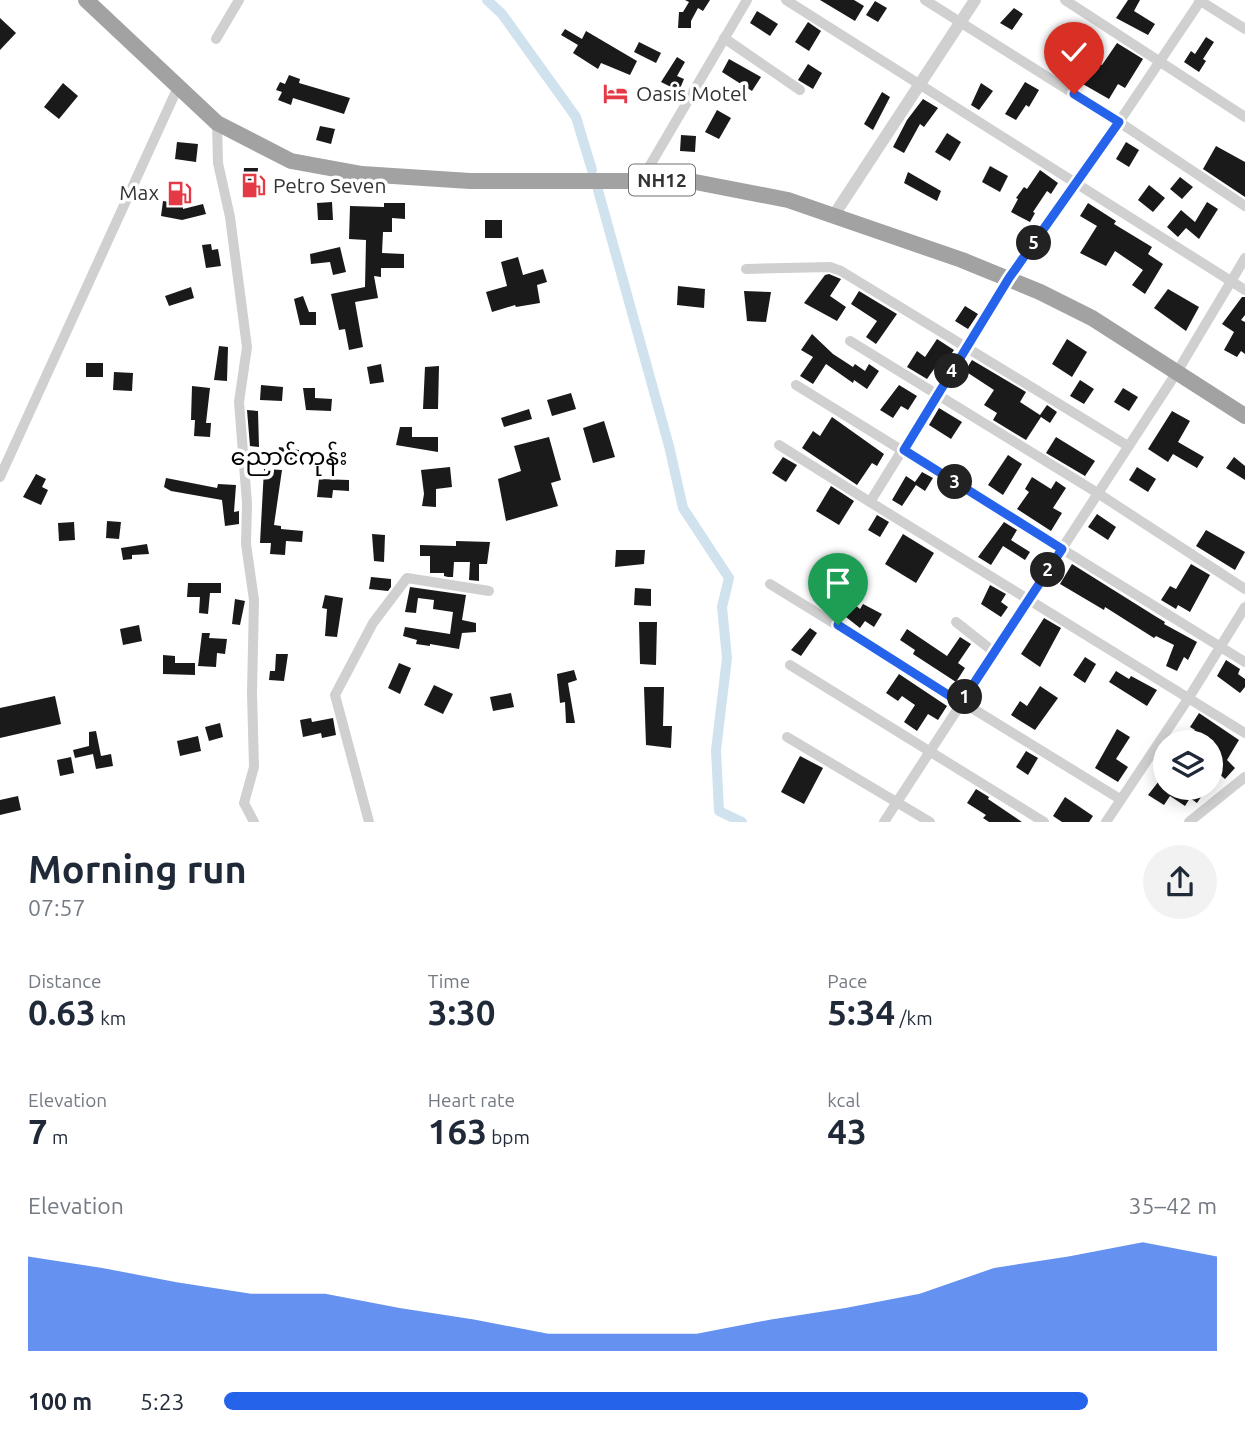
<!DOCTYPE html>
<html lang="en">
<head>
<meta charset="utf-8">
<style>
	:root { --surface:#fff; --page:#f2f2f3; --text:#1f2937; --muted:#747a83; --accent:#2563eb }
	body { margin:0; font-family:Ubuntu,"Noto Sans Myanmar",sans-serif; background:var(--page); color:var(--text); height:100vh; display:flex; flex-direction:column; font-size:26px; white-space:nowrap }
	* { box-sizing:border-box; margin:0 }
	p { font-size:23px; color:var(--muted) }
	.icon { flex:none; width:38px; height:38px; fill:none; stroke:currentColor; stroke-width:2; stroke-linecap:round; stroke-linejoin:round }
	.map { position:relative; height:822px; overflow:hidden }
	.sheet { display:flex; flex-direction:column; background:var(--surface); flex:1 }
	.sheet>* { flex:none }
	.buttons { position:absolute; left:1153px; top:730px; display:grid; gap:14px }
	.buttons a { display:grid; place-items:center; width:70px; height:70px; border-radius:50%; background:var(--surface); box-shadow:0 4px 18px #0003; font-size:35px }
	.pin { position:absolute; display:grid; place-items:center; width:60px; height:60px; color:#fff; margin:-72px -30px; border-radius:50% 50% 50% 0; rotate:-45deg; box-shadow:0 0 7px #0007 }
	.pin .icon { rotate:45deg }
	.km { position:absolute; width:35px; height:35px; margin:-18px; border-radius:50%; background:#222; color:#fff; font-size:19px; line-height:35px; text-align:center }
	.round { display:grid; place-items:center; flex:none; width:74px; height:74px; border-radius:37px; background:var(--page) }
	.summary { display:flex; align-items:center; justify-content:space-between; height:119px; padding:0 28px }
	h1 { font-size:38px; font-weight:600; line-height:52px }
	.stats { display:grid; grid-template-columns:repeat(3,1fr); gap:10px; height:119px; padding:7px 28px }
	.stats div { display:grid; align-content:center }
	.stats b { font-size:35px; font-weight:600 }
	.stats small { font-size:19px; font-weight:400 }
	.stats p { font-size:19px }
	.chart { height:196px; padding:14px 28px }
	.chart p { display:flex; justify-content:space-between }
	.chart svg { width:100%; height:126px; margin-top:7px; fill:var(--accent); opacity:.7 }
	ul { padding:0 28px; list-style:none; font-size:23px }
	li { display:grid; grid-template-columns:112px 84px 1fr; align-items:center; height:52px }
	li i { height:18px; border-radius:9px; background:var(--accent) }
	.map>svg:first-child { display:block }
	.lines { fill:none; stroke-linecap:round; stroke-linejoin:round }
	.canal { stroke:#cfe2ee; stroke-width:10 }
	.building { fill:#1a1a1a }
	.minor { stroke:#d0d0d0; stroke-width:10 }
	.tertiary { stroke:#d0d0d0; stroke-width:12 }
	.trunk { stroke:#a2a2a2; stroke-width:16 }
	.route-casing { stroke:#fff; stroke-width:14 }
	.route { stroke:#2563eb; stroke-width:9 }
	.labels { text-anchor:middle; stroke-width:7; stroke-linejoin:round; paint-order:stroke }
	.shield { fill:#fff; stroke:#707070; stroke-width:2 }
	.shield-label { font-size:19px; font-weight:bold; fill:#333 }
	.poi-label { font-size:21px; fill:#333; stroke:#fff; text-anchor:start }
	.quarter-label { font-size:24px; fill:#000; stroke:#fff }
</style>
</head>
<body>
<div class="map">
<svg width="1245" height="822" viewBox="0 0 1245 822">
	<rect width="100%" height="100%" fill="#fff"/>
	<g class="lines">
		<g class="canal">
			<path d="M487,0l15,14 74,103 16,53"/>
			<path d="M598,190l71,256 14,62 46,70 -7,29 5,51 -11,92 3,61 23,11"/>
		</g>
	</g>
	<g class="building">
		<path d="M685,0h25l-7,11 -5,-3 -7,13v7h-13l1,-16h4l6,-10z"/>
		<path d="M820,0h34l10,6 -9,15z"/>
		<path d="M1128,0h12l-6,11 21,13 -7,11 -32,-17z"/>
		<path d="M875,1l12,7 -9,14 -12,-7z"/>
		<path d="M1014,8l9,6 -11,16 -12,-7z"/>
		<path d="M757,11l21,13 -8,12 -20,-13z"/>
		<path d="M0,18l16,15 -16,17z"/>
		<path d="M808,22l13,9 -12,20 -14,-9z"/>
		<path d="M565,29l17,10 4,-8 51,30 -7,14 -29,-12 -3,6 -25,-16 5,-8 -17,-10z"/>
		<path d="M1206,37l8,5 -11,17 3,2 -7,11 -15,-10 7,-11 4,3z"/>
		<path d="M639,42l22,11 -5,10 -22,-11z"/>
		<path d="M1117,43l26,16 -18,29 -7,-4 -9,15 -35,-20 14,-23 14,9z"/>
		<path d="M677,57l8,5 -8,14 7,3 -5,12 -18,-9z"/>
		<path d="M729,59l32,18 -9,14 -30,-19z"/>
		<path d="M808,64l14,9 -9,16 -15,-9z"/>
		<path d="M289,75l11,4 -1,4 51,15 -6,16 -51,-16 -2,7 -13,-5 4,-8 -6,-2 4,-8 5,2z"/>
		<path d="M1025,82l14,8 -10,17 -3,-2 -10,15 -11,-6z"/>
		<path d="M63,83l15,13 -19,23 -15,-12z"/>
		<path d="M981,83l12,8 -14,19 -8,-5z"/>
		<path d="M882,92l8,5 -17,33 -9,-6z"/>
		<path d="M923,99l15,9 -14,19 -4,-3 -16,29 -11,-6 14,-27z"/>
		<path d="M717,110l14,8 -12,21 -14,-7z"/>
		<path d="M320,126l15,3 -4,15 -15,-4z"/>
		<path d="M947,133l14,9 -11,19 -15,-9z"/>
		<path d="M681,135l15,1 -1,16 -15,-1z"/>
		<path d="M177,142l21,2 -2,18 -21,-3z"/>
		<path d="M1126,142l13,8 -10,17 -13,-8z"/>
		<path d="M1216,146l29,16v35l-42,-28z"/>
		<path d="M990,166l18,10 -8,16 -18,-10z"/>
		<path d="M244,168h14l-2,29 -14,-1z"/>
		<path d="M1040,170l18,13 -7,11 -4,-3 -14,21 2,1 -5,9 -19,-10 7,-13 -2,-1 8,-11 3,2z"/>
		<path d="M908,172l33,19 -4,10 -33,-18z"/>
		<path d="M1180,177l13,10 -11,12 -12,-10z"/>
		<path d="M1149,185l16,13 -12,14 -15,-12z"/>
		<path d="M163,201l20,3v5l20,-5 3,10 -24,6 -21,-4z"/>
		<path d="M332,202l1,18h-15l-1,-17z"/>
		<path d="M1207,202l11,7 -19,30 -13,-11 -8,9 -11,-10 14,-17 14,12z"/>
		<path d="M384,203h21v16l-13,-1v14h-9l-1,21 22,1v14h-23v9l-7,-1 4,22 -23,4 8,45 -14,3 -4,-21 -6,1 -8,-36 34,-7 1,-47 -17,-1 1,-33 34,1z"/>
		<path d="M1088,203l28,18 -2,3 38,23 -4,7 15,10 -18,30 -13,-9 11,-15 -28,-19 -9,15 -26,-13 17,-27 -17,-10z"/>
		<rect x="485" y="220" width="17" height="18"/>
		<path d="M211,244l1,6 6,-1 3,17 -15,2 -4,-23z"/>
		<path d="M340,247l6,25 -13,3 -3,-13 -19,2 -1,-10z"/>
		<path d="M518,257l5,18 20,-6 4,13 -10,3 3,18 -24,4 -1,-2 -23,7 -6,-20 21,-6 -6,-24z"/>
		<path d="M829,274l12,5 -11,17 16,11 -9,14 -33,-18 21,-28z"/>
		<path d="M678,286l27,3 -1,19 -27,-3z"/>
		<path d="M191,287l3,11 -25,8 -4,-10z"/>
		<path d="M1168,289l31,18 -13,24 -32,-23z"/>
		<path d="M744,291l27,1 -5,30 -19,-1z"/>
		<path d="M859,291l38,23 -21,30 -10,-7 11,-16 -26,-17z"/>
		<path d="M303,296l6,16h7v13h-16l-6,-26z"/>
		<path d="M1242,297h3v18l-4,5 4,2v32l-4,-3 -4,6 -13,-7 10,-18 -12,-8z"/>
		<path d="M965,306l13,8 -10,15 -13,-8z"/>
		<path d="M812,334l21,20 20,13 2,-3 10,7 4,-7 10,7 -12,18 -13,-9 -1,3 -27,-19 -13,20 -13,-8 13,-19 -12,-7z"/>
		<path d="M937,339l17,11 -10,15 -5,-3 -12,17 -20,-12 10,-16 8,6z"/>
		<path d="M1067,339l20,13 -15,25 -20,-13z"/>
		<path d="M219,346l9,1 -1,34 -13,-1z"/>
		<path d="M972,360l54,32 -6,10 20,13 7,-10 10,7 -7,11 -9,-6 -15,23 -33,-20 4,-7 -13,-8 10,-15 -29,-19z"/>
		<rect x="86" y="363" width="17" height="14"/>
		<path d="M381,364l3,18 -14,2 -3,-17z"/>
		<path d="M439,366l-1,43h-15l2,-42z"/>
		<path d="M114,372l19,1 -1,18 -19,-1z"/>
		<path d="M1080,380l14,9 -10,15 -14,-8z"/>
		<path d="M261,385l22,2 -1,14 -22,-1z"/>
		<path d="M899,385l18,11 -9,14 -7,-4 -8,12 -13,-8z"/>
		<path d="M192,386l18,2 -4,35h5l-1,14 -16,-1 1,-16h-4z"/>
		<path d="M303,388h12v10l17,1 -1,12 -25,-1z"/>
		<path d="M1123,388l15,9 -9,14 -15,-9z"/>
		<path d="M571,393l5,16 -24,7 -5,-16z"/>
		<path d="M939,408l23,14 -11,17 -22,-14z"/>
		<path d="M529,409l3,10 -28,8 -3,-9z"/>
		<path d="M247,410l11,1 1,36 -9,-1z"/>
		<path d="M1172,411l18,10 -12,21 26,15 -7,11 -24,-14 -5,8 -20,-13z"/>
		<path d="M832,417l52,37 -7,12 -5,-3 -15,22 -55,-37 11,-17 7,5z"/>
		<path d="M604,421l11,36 -22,6 -10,-35z"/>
		<path d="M400,427h12v10h26v15l-42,-7z"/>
		<path d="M549,437l12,43 -10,3 7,23 -52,15 -8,-42 23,-8 -7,-25z"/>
		<path d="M1056,437l39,24 -10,15 -39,-23z"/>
		<path d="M279,447l20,3 -2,16 -20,-3z"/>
		<path d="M1008,455l14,9 -19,31 -15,-10z"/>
		<path d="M783,457l14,8 -11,17 -14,-9z"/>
		<path d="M1234,457l11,9v14l-19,-12z"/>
		<path d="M450,467l2,20 -16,2v18l-14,-1 2,-12 -3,-24z"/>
		<path d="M1137,467l19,12 -8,13 -19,-12z"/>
		<path d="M264,469l18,1 -8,55 7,1v3l22,2 -1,11 -16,-1 -1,14 -15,-1 1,-11h-11z"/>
		<path d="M922,472l11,6 -8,13 -9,-6 -14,21 -10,-6 14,-24 9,6z"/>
		<path d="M36,474l10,5 -4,8 6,3 -7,15 -18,-8z"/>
		<path d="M1032,477l19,12 5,-8 10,7 -13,20 9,5 -11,18 -34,-22 12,-17 -4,-3z"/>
		<path d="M166,478l51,10 1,-4 18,1 -2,27 5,-1v13l-14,2 -3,-26 -51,-9 -7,-4z"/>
		<path d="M319,479l30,1v11l-16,-1 -1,8 -15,-1z"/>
		<path d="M831,486l23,15 -15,24 -23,-14z"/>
		<path d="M1097,514l19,13 -8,13 -20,-13z"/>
		<path d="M877,515l12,7 -9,15 -12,-7z"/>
		<path d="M107,521l14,1 -2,17 -13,-1z"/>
		<path d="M74,522l1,18 -16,1 -1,-18z"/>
		<path d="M1004,522l13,8 -6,10 19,12 -5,8 -22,-14 -12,19 -13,-8z"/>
		<path d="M1206,530l39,22 -10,18 -39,-24z"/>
		<path d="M372,534l13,1 -1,27 -10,-1z"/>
		<path d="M903,534l31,19 -18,30 -31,-19z"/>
		<path d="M456,541l34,1 -3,22h-8v17l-10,-1 1,-18h-16l-1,15h-5l-4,-1v-3h-14v-17h-10v-11l36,1z"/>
		<path d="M147,544l2,10 -17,1v4l-9,1 -2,-12z"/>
		<path d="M616,550h29l-1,14 -29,3z"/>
		<path d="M1072,564l83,52 10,6 -1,2 33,18 -9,18 -4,-3 -7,14 -11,-5 8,-21 -18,-9 -2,2 -49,-31 -1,3 -44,-26z"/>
		<path d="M1191,564l19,11 -20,37 -12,-7 -2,4 -15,-9 9,-14 6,3z"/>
		<path d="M371,577l20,2v8l-3,4 -19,-2z"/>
		<path d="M188,583h33v10h-11l-2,21 -9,-1 1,-16h-13z"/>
		<path d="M990,585l16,9 -5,8 7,5 -7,10 -20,-13z"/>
		<path d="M410,587l56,8 -4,25 14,3v9l-14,1 -3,16 -29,-5v2l-14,-2 1,-4 -14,-4 2,-9 45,7 3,-22 -20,-3 1,-9 -16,-2 -2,15 -11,-1z"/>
		<path d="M635,588l16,1v17l-17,-1z"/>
		<path d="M837,590l23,19 3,-5 19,10 -8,13 -9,-6 -5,7 -32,-25z"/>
		<path d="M325,595l18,3 -6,39 -12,-1 2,-27 -5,-1z"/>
		<path d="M235,599l10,2 -5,24 -8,-1z"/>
		<path d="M1044,618l17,10 -21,39 -19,-13z"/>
		<path d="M639,622h18l-1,43 -16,-1z"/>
		<path d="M139,625l3,16 -19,4 -3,-16z"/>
		<path d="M810,628l7,5 -16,23 -10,-6z"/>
		<path d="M907,629l40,27 13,-19 11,7 -13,19 7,5 -9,14 -43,-28 2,-4 -15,-10z"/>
		<path d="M202,633h8l-1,5 18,1 -2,15 -8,-1 -1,14 -18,-1z"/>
		<path d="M276,654h12l-4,27 -15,-1 1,-9h5z"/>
		<path d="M163,655l12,1v7h20v12l-32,-1z"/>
		<path d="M1085,657l11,7 -11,19 -12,-8z"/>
		<path d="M1226,660l14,9 -2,5 7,5v8l-5,6 -23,-17z"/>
		<path d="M399,663l12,5 -11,26 -12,-6z"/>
		<path d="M574,670l3,10 -9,3 7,40h-9l-1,-21 -5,1 -3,-29z"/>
		<path d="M1116,671l13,8 2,-3 26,14 -10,16 -38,-24z"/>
		<path d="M899,674l48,32 -9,14 -10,-6 -11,17 -13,-9 11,-17 -13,-9 -4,5 -12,-8z"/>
		<path d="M434,685l19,9 -10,20 -19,-9z"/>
		<path d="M1040,686l18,12 -23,32 -24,-15 9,-14 7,5z"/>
		<path d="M644,687h20l-1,39h9l-1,22 -25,-3z"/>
		<path d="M511,693l3,14 -21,4 -3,-14z"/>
		<path d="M55,696l6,28 -61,14v-30z"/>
		<path d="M1199,713l40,27 -12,20 8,8 -10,11 -8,-7 -6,11v-41h-24l8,-12 -5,-3z"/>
		<path d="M311,718l1,4 21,-4 3,17 -14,3 -1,-5 -18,4 -3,-17z"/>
		<path d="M220,723l3,14 -14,4 -4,-14z"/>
		<path d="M1117,729l13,8 -14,22 12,8 -10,15 -23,-14z"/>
		<path d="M96,731l5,25 10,-2 2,12 -17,3 -3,-15 -18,4 -2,-8 16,-4v-14z"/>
		<path d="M198,736l3,15 -21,5 -3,-15z"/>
		<path d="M1026,751l12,7 -10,17 -12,-8z"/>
		<path d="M800,756l23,12 -19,36 -23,-12z"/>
		<path d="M71,757l3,16 -14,3 -3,-16z"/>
		<path d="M1166,772v16h41l-10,15 -7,-5 -5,8 -15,-10 -6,9 -16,-10z"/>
		<path d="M976,789l13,8 -1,2 34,23h-33l-6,-4 3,-3 -19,-12z"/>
		<path d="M18,796l3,14 -21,5v-15z"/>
		<path d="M1065,797l28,19 -4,6h-27l-9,-6z"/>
	</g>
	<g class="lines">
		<g class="minor">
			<path d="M786,0l459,290"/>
			<path d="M925,0l194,122 126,84"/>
			<path d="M1065,0l180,117"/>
			<path d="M1199,0l46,29"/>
			<path d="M724,38l76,52"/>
			<path d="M216,39l23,-39"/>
			<path d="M217,123l1,40 12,54 17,130 -8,55 8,101 -1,41 8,56 -2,93 2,74 -10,36 10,19"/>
			<path d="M642,179l105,-179"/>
			<path d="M746,269l84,-2 11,4 287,175"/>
			<path d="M850,341l246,151 149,97"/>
			<path d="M796,385l449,277"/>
			<path d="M779,445l91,57 139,-224 110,-156 82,-122"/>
			<path d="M0,477l178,-390"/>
			<path d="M870,502l375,231"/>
			<path d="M770,584l350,215"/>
			<path d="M956,622l38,30"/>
			<path d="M790,665l254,157"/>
			<path d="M787,737l143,85"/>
			<path d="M369,822l-34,-127 38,-72 34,-45 82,13"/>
			<path d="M884,822l293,-450 68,-114"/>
			<path d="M1106,822l82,-123 57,-92"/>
			<path d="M1189,822l56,-45"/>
		</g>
		<path class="tertiary" d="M834,215l141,-215"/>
		<path class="trunk" d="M86,0l131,123 74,38 71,13 108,7h220l98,19 174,60 78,32 52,26 153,98"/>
	</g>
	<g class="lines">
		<defs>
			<path id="route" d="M838,625l123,78 101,-154 -158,-99 105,-172 110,-156 -45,-28"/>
		</defs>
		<use href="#route" class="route-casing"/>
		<use href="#route" class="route"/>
	</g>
	<defs>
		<symbol id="hotel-bare" viewBox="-9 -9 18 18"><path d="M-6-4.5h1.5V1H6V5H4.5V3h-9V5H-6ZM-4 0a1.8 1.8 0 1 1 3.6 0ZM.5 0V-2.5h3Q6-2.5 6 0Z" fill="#e63946" stroke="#fff" stroke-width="2.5" paint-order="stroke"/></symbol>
		<symbol id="fuel-bare" viewBox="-9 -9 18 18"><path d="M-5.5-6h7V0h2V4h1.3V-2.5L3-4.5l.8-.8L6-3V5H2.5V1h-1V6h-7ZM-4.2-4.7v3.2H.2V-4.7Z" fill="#e63946" stroke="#fff" stroke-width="2.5" paint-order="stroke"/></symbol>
	</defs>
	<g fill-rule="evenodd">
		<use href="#hotel-bare" x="598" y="76" width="35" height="35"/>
		<use href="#fuel-bare" x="236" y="168" width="35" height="35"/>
		<use href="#fuel-bare" x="162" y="176" width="35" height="35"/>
	</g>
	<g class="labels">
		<rect class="shield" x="629" y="164.5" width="66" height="31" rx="5"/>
		<g class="shield-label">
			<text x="662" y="187">NH12</text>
		</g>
		<g class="poi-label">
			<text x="636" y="101">Oasis Motel</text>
			<text x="273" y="193">Petro Seven</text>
			<text x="159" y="200" text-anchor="end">Max</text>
		</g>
		<g class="quarter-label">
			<text x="289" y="465">ညောင်ကုန်း</text>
		</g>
	</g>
</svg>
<div class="buttons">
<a><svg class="icon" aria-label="layers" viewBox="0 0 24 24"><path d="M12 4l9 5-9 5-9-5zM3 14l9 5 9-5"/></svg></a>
</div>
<div class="pin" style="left:838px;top:625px;background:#1e9e55"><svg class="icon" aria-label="arrive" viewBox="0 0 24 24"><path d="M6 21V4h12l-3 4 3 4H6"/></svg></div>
<div class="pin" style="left:1074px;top:94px;background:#d93025"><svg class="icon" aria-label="check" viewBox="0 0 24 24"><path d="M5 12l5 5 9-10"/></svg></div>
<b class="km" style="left:965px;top:697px">1</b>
<b class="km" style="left:1048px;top:570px">2</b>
<b class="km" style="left:955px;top:482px">3</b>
<b class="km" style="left:952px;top:371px">4</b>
<b class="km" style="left:1034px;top:243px">5</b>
</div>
<section class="sheet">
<div class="summary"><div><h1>Morning run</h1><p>07:57</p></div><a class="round"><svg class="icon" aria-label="share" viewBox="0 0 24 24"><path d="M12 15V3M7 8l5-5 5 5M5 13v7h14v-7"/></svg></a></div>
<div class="stats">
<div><p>Distance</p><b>0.63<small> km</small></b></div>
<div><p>Time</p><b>3:30</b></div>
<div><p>Pace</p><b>5:34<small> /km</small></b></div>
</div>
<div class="stats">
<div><p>Elevation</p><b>7<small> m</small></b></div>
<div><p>Heart rate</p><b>163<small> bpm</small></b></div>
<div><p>kcal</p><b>43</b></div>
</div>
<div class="chart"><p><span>Elevation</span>35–42 m</p>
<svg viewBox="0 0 160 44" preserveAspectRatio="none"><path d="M0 44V11L10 15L20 20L30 24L40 24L50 29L60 33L70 38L80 38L90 38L100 33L110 29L120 24L130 15L140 11L150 6L160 11V44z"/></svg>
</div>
<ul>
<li><b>100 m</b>5:23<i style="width:87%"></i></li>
</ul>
</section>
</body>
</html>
